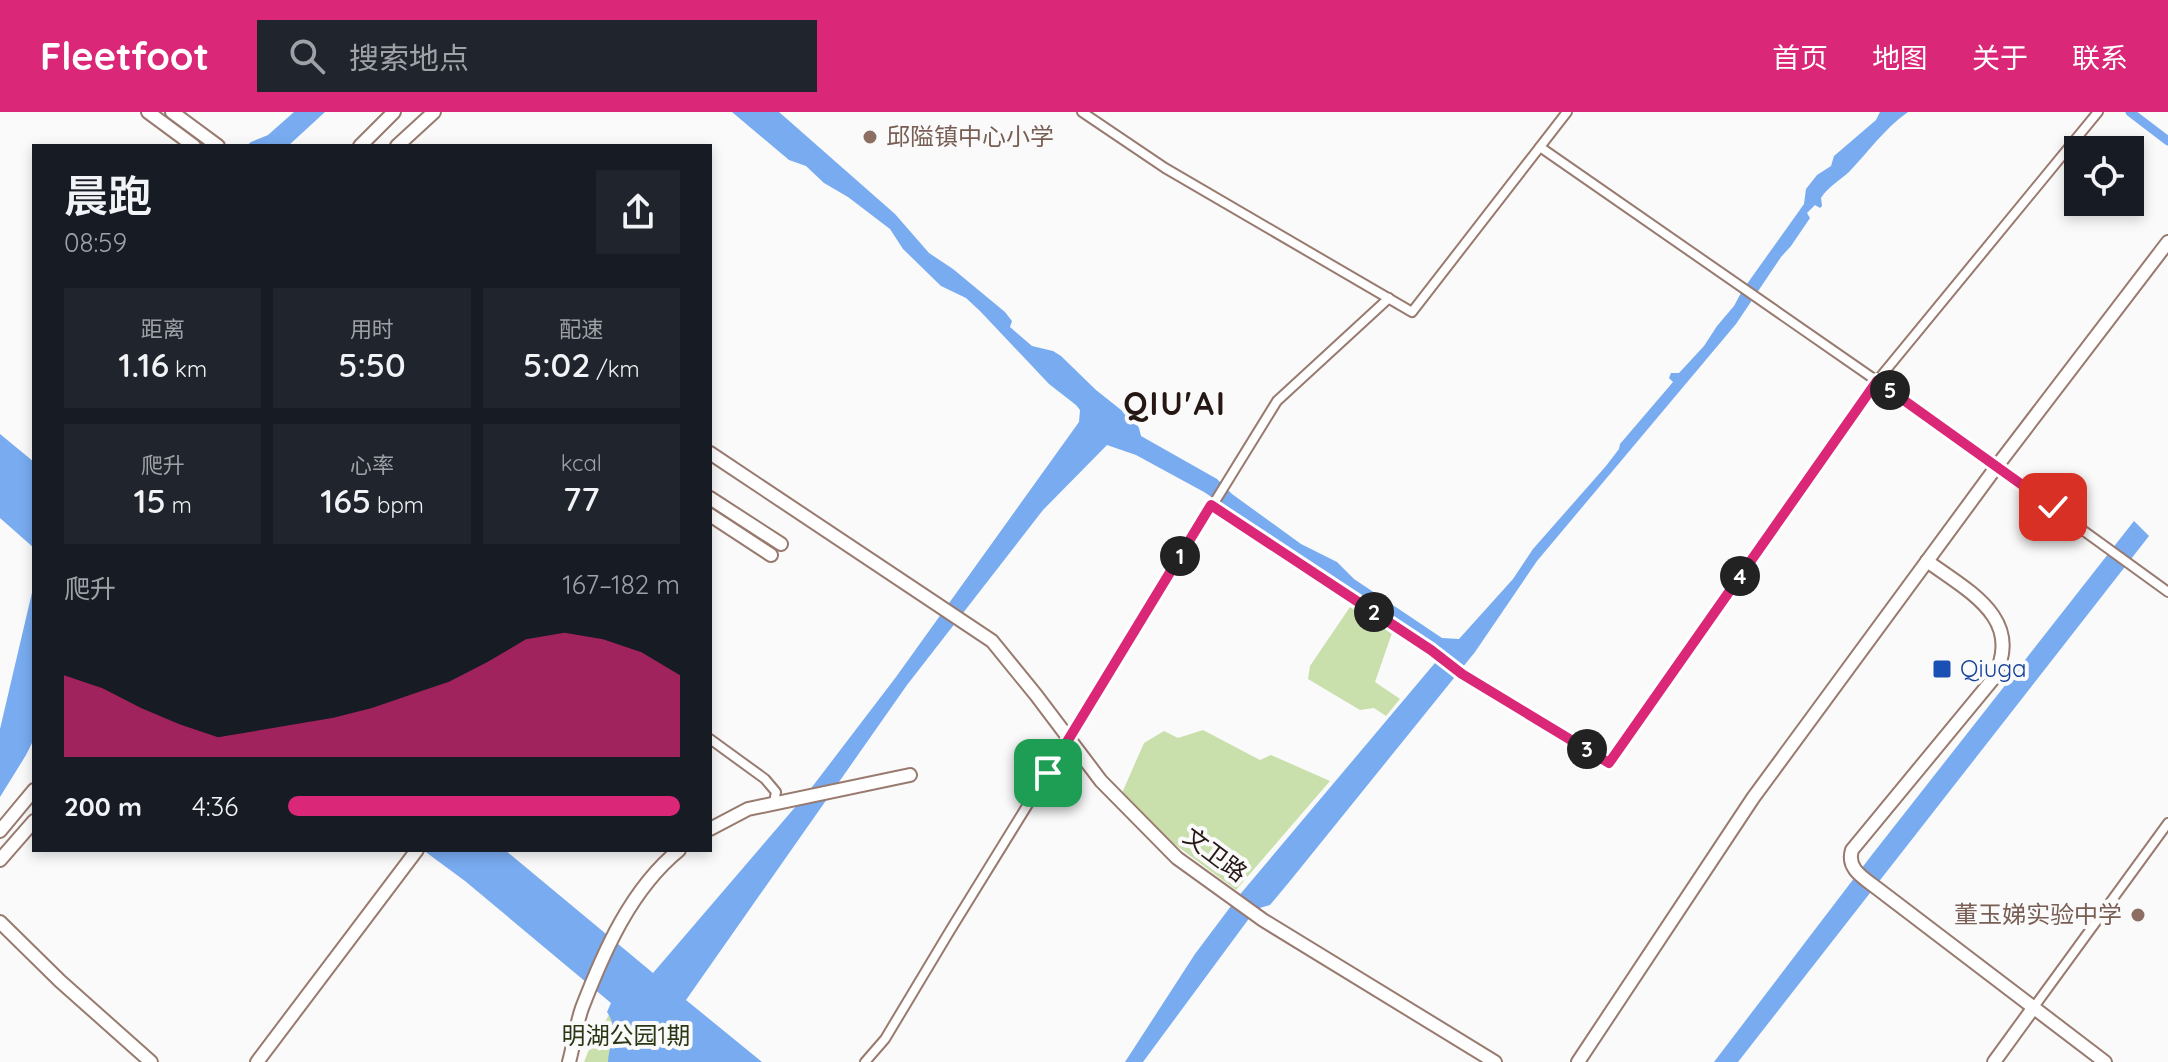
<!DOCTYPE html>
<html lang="zh">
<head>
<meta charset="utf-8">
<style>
	:root { --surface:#171b24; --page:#20242c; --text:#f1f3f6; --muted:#9ea1a6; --accent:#db2777 }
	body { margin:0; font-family:Quicksand,"Noto Sans SC",sans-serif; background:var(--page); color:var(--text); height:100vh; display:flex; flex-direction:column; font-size:30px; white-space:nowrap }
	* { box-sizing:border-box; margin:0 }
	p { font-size:26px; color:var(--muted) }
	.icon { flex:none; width:44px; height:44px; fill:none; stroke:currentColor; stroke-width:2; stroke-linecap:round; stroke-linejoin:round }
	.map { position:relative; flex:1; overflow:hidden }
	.details { position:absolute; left:32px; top:32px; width:680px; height:708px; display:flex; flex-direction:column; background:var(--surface); border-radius:0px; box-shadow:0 4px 12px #0003 }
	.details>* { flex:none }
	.tools { position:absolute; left:2064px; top:24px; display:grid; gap:16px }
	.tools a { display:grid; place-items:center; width:80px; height:80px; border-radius:0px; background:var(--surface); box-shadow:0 4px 12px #0003; font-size:40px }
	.pin { position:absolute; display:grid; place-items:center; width:68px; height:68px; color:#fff; margin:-34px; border-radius:16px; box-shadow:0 4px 12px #0006 }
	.km { position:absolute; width:40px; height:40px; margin:-20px; border-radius:50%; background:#222; color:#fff; font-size:22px; line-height:40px; text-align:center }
	.round { display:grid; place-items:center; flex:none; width:84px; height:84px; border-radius:0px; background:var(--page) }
	.headline { display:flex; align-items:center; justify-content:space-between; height:136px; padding:0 32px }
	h1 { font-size:44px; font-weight:600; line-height:60px }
	.figures { display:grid; grid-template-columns:repeat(3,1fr); gap:12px; height:136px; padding:8px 32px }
	.figures div { display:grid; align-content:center; border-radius:0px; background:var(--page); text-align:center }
	.figures b { font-size:34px; font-weight:600 }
	.figures small { font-size:22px; font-weight:400 }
	.figures p { font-size:22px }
	.chart { height:224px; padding:16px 32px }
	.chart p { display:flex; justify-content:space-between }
	.chart svg { width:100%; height:144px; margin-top:8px; fill:var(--accent); opacity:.7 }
	ul { padding:0 32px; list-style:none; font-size:26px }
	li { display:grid; grid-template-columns:128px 96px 1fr; align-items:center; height:60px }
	li i { height:20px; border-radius:10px; background:var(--accent) }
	header { display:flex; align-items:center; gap:48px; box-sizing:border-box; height:112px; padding:0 40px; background:var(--accent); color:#fff }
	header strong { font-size:38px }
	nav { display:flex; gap:44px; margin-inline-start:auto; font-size:28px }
	.search { width:560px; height:72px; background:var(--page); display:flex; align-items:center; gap:20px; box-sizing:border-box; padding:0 28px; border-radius:0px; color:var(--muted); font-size:30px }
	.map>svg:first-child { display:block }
	.green { fill:#c9dfac }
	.water { fill:#78abf0 }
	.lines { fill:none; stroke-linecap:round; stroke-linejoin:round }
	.canal { stroke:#78abf0; stroke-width:9 }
	.street-casing { stroke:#997a6f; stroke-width:12 }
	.secondary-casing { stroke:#997a6f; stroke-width:16 }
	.street { stroke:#fff; stroke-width:8 }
	.secondary { stroke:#fff; stroke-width:12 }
	.route-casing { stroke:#fff; stroke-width:16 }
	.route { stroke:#db2777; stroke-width:10 }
	.education-dot { fill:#8d6e63; stroke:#fafafa; stroke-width:3 }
	.transit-dot { fill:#1a4fb4; stroke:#fafafa; stroke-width:3 }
	.labels { text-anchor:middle; stroke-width:8; stroke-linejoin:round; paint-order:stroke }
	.education-label { font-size:24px; fill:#785e54; stroke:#fafafa; text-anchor:start }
	.transit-label { font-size:24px; fill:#164399; stroke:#fafafa; text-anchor:start }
	.street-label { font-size:24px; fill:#251814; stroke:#fafafa }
	.park-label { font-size:24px; fill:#2a3714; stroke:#fafafa }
	.district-label { font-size:32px; font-weight:bold; letter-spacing:2px; fill:#251814; stroke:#fafafa }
</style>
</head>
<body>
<header>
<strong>Fleetfoot</strong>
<div class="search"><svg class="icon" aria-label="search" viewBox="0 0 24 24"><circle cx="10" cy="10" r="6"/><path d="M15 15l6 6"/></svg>搜索地点</div>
<nav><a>首页</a><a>地图</a><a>关于</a><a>联系</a></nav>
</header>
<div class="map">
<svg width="2168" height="950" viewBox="0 0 2168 950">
	<rect width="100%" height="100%" fill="#fafafa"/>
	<g class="green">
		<path d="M1350,495l42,26 -17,49 25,17 -14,17 -12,-8 -14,2 -52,-31 2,-13z"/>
		<path d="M1203,618l57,30 11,-5 59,26 -94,109 -118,-88 26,-59 20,-12 14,7z"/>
		<path d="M610,901l89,49h-115l4,-10z"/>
	</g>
	<g class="water">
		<path d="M294,0h31l-37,34h-42l5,-4 17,-7z"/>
		<path d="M732,0h47l116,102 34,39 24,16 52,43 7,9 -2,6 22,19 21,5 8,5 35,34 39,31 4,7 2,8 76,43 15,15 69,50 36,18 17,17 88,59 17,1 54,-60 20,-30 73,-83 13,-17 1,-5 53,-62 -4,-4 2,-5h8l25,-27 13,-20 17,-20 8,-15 62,-87 2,-15 11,-14 14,-9 3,-10 42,-36 4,-8h28c-24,17 -39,39 -59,60 -10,9 -21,15 -28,26l1,8 -2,2 -5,-3 -8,8 3,5 -19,28 -10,11 -45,67 -199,237 -62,91 -185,229 -20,24 -14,4 -113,153h-18l70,-108 42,-56 208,-247 -241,-159 -68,-37 -29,-10 -64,65 -136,175 -221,315 76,62h-154c1,-21 12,-30 -1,-50l4,-9 -146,-122 -42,-31h82l148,123 156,-182 87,-114 183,-255 1,-12 -4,-5 -27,-21 -69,-73 -14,-13 -25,-12 -38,-37 -13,-20 -42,-32 -24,-14 -18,-17 -17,-6z"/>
		<path d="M0,322l34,28v86l-34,-30z"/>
		<path d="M2134,409l15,15 -411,526h-24l157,-206z"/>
		<path d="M34,472v155l-8,16 -26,42v-68z"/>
	</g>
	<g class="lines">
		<path class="canal" d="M2130,0l38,29"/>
		<defs>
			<g id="street">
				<path d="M1082,0l83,56 247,144 155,-200"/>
				<path d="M1540,35l337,234 291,211"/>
				<path d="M1211,393l220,145 31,24 147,89 268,-382 221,-269"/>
				<path d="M710,627l55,40 11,13 -2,10"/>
				<path d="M2034,895l134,-184"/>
				<path d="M865,950l20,-23 66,-110 326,-528 112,-103"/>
			</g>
			<g id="secondary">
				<path d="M148,0l46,34"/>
				<path d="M172,0l46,34"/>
				<path d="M360,34l34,-34"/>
				<path d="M397,34l37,-34"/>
				<path d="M710,341l282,188 44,54 65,86 76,77 86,62 232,142"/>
				<path d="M710,386l71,46"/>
				<path d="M710,403l61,40"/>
				<path d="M1927,449c41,30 99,58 66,118l-141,171c-6,19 12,28 26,39l227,173"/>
				<path d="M710,717l38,-20 162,-34"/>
				<path d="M0,719l34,-41"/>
				<path d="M0,748l34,-39"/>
				<path d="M0,810l60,59 91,81"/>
				<path d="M257,950l160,-212"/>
				<path d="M569,950c5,-18 7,-37 13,-54 22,-57 49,-119 97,-158"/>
				<path d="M1578,950l175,-264 244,-332 171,-224"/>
				<path d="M1994,950l40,-55"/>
			</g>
		</defs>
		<use href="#street" class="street-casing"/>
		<use href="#secondary" class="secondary-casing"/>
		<use href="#street" class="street"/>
		<use href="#secondary" class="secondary"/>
	</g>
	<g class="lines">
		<defs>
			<path id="route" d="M1048,661l163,-268 220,145 31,24 147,89 268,-382 176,126"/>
		</defs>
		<use href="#route" class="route-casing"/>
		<use href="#route" class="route"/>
	</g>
	<g class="education-dot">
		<circle cx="870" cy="25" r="8"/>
		<circle cx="2138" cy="803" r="8"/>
	</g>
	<rect class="transit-dot" x="1932" y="547" width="20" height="20" rx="4"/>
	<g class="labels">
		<g class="education-label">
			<text x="886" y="33">邱隘镇中心小学</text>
			<text x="2122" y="811" text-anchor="end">董玉娣实验中学</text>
		</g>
		<g class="transit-label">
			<text x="1960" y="565">Qiuga</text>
		</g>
		<g class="street-label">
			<text transform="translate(1215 743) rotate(37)" y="8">文卫路</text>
		</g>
		<g class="park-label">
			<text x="626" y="932">明湖公园1期</text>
		</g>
		<g class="district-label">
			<text x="1175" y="303">QIU'AI</text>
		</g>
	</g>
</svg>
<div class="tools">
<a><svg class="icon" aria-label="locate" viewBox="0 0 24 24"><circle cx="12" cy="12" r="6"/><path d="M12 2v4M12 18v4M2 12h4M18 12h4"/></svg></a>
</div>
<div class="pin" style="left:1048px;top:661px;background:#1e9e55"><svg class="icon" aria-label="arrive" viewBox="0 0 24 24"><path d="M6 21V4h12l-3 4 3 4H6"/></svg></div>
<div class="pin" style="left:2053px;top:395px;background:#d93025"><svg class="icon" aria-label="check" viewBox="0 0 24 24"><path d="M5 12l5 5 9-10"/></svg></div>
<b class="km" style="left:1180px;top:444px">1</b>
<b class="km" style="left:1374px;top:500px">2</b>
<b class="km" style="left:1587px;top:637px">3</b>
<b class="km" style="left:1740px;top:464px">4</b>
<b class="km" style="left:1890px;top:278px">5</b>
<section class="details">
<div class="headline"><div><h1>晨跑</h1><p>08:59</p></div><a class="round"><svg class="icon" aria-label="share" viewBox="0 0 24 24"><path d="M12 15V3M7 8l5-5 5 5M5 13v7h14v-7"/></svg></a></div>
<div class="figures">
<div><p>距离</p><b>1.16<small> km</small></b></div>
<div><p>用时</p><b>5:50</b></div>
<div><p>配速</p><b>5:02<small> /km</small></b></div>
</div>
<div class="figures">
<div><p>爬升</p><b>15<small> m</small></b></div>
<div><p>心率</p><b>165<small> bpm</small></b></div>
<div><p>kcal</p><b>77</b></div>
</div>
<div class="chart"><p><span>爬升</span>167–182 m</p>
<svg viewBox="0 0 160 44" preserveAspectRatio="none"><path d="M0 44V19L10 23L20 29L30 34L40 38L50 36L60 34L70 32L80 29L90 25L100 21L110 15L120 8L130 6L140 8L150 12L160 19V44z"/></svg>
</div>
<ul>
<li><b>200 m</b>4:36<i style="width:100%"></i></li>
</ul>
</section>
</div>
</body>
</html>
